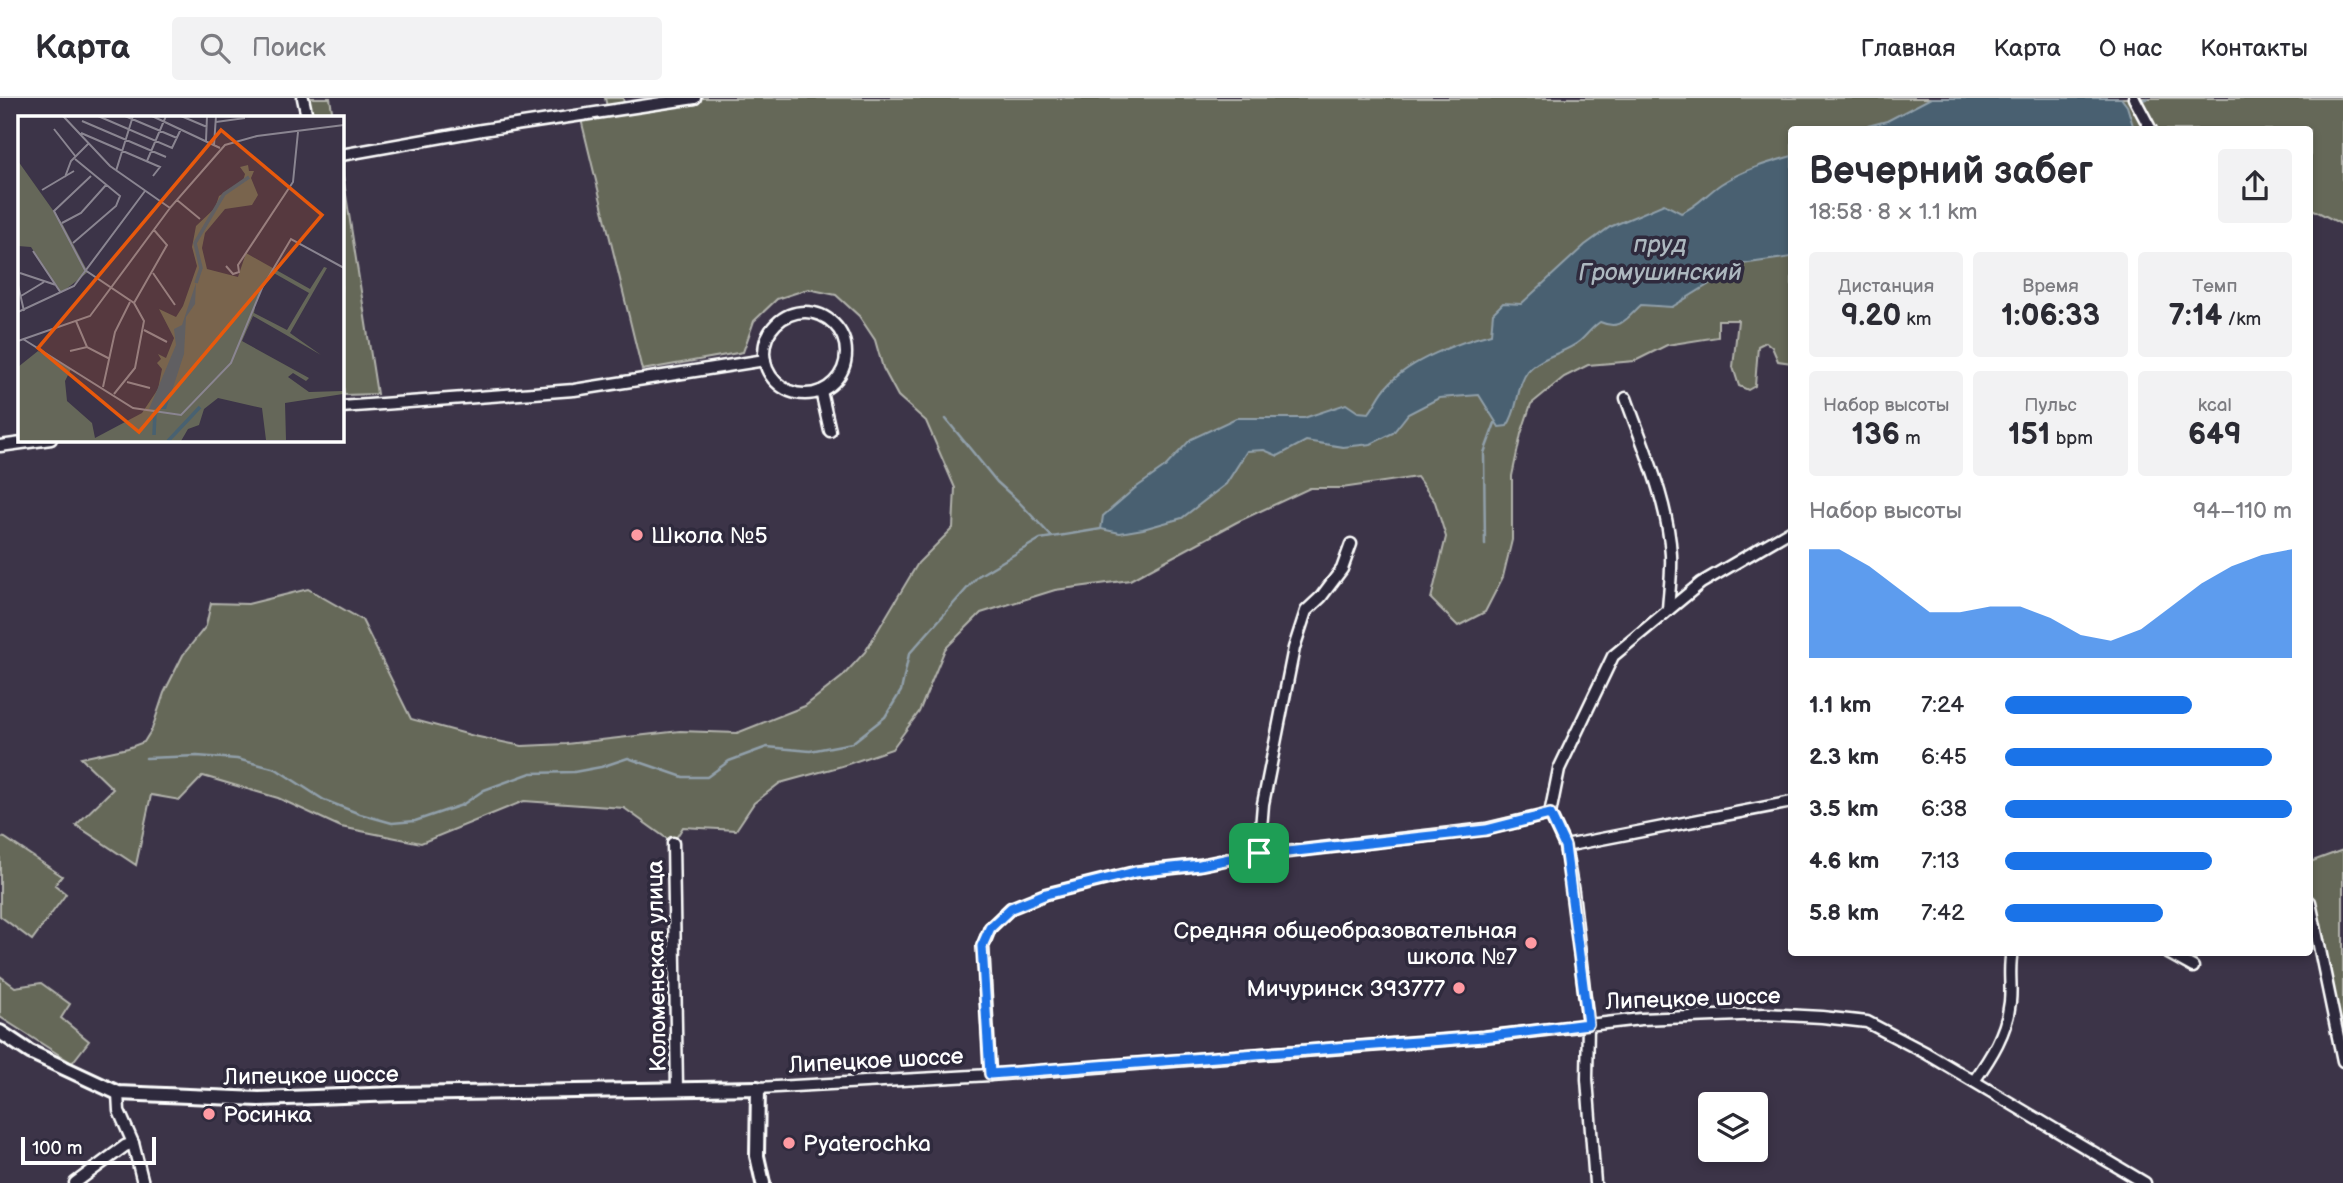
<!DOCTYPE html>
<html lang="ru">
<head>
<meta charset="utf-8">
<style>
	:root { --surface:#fff; --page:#f2f2f3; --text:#2b2b33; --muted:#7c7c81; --line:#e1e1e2; --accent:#1a73e8 }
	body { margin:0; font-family:"Balsamiq Sans",sans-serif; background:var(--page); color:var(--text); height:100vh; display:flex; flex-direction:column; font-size:26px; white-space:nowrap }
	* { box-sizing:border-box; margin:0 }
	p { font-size:23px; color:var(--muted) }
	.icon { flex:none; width:38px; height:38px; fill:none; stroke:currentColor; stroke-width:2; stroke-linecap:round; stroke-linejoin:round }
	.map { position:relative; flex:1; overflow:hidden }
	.panel { position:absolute; left:1788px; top:28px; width:525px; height:830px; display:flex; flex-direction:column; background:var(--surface); border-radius:7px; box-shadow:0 4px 10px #0003 }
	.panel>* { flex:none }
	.tools { position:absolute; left:1698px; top:994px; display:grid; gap:14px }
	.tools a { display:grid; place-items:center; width:70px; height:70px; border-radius:7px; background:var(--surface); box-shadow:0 4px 10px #0003; font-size:35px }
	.scale { position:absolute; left:21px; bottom:18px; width:135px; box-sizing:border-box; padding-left:7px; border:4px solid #fff; border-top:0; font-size:19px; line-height:24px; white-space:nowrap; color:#fff; -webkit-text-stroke:5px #2f2a3d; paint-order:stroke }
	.pin { position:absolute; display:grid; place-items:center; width:60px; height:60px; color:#fff; margin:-30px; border-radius:14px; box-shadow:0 4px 10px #0006 }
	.round { display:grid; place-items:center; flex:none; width:74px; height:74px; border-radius:7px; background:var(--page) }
	.overview { display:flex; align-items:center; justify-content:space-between; height:119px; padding:0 21px }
	h1 { font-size:38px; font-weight:800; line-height:52px }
	.stats { display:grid; grid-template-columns:repeat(3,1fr); gap:10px; height:119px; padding:7px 21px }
	.stats div { display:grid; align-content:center; border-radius:7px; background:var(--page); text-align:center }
	.stats b { font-size:30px; font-weight:800 }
	.stats small { font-size:19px; font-weight:400 }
	.stats p { font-size:19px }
	.chart { height:196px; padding:14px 21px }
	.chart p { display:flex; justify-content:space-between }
	.chart svg { width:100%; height:126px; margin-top:7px; fill:var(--accent); opacity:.7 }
	ul { padding:0 21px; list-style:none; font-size:23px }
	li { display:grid; grid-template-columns:112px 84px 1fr; align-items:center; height:52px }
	li i { height:18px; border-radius:9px; background:var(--accent) }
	header { display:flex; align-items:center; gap:42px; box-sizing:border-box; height:98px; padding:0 35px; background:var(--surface); border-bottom:2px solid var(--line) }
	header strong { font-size:33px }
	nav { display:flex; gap:38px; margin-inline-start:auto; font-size:24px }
	.search { width:490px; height:63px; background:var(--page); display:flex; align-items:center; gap:18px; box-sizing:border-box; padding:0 24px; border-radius:7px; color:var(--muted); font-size:26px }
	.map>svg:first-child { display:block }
	.green { fill:#656759; stroke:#b2b3ac; stroke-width:2 }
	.water { fill:#486171; stroke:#91a0aa; stroke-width:2 }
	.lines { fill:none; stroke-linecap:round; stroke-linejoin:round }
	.stream { stroke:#91a0aa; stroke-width:2.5 }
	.minor-casing { stroke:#fff; stroke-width:15 }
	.major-casing { stroke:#fff; stroke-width:18 }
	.minor { stroke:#2f2a3d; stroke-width:10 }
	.major { stroke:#2f2a3d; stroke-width:12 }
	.route-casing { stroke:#fff; stroke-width:14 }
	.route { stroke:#1a73e8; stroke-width:9 }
	.poi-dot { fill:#ff9aa2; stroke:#2f2a3d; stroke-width:2.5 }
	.labels { text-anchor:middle; stroke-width:7; stroke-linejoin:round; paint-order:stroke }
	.poi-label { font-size:23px; fill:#fff; stroke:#2f2a3d; text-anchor:start }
	.street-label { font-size:23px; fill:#fff; stroke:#2f2a3d }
	.water-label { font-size:24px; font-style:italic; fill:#adb8bf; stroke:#2f2a3d }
	.inset-river { fill:none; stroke:#486171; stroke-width:3.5 }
	.inset-road { fill:none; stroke:#8a8591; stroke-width:2 }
	.view { fill:#e8590c; fill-opacity:0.15; stroke:#e8590c; stroke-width:3.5 }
	.inset-edge { fill:none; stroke:#fff; stroke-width:3.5 }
</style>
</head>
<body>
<header>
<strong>Карта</strong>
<div class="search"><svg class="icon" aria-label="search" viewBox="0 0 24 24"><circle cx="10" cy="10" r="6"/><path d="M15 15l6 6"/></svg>Поиск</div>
<nav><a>Главная</a><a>Карта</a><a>О нас</a><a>Контакты</a></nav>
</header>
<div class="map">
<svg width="2343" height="1085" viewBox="0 0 2343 1085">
	<rect width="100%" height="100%" fill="#3c3448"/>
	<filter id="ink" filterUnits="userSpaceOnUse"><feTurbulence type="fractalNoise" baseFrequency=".0143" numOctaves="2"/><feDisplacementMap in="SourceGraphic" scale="14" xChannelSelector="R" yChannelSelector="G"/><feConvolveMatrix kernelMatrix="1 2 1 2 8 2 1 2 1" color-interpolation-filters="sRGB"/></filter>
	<g filter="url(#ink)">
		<g class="green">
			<path d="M303,0h27l3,19h-26z"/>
			<path d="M605,0h18l2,10 70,-10h1648v127l-33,-17v-78h-518v233l-14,-2 -6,-14 -6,-5 -8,4 -3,40 -7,4 -9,-4 -6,-19 5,-47h-20v17l-51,8 -32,16 -47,4 -24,12 -33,27 -10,30 -9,42v64l-9,37 -18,35 -27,14 -27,-27 15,-62 -11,-35 -18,-25 -75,11h-32l-73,34 -107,58 -75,10 -74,23 -36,36 -26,63 -27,37 -50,17 -62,17 -26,20 -18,27 -53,-3 -10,16 -49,-35 -100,-7 -103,42 -80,-16 -63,-29 -75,-22 -23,24 -29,-5 -15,70 -60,-40 37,-36 -32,-31 47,-10 16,-6 8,-13 12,-36 19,-38 23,-29 5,-23 37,1 60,-15 54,31 49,99 63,17 48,10 44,-2 114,-13 57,2 68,-27 37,-29 23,-25 53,-89 35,-35 2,-40 -29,-67 -28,-25 -15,-28 -8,-28 -16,-24 -23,-21 -28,-6 -31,10 -23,22 -11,31 -101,18 -62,-255 28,-4z"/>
			<path d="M341,65l36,231 -33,1 -3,-35z"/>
			<path d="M0,739l5,1 57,38 -7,9 11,9 -34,46 -32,-24z"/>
			<path d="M2343,752v211l-33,-159v-40z"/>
			<path d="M0,878l15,11 26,-4 29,21 -9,14 28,23 -17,22 -72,-46z"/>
		</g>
		<g class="water">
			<path d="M1931,0h190l6,8 7,23h-278l31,-8z"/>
			<path d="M1792,58v101l-50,7 -70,43 -31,-2c-14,13 -20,26 -41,17 -9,6 -12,12 -20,19 -14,12 -39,15 -52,30 -12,15 -9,39 -21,55l-8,1 -20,-32 -40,3 -31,16 -15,19 -22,11 -28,3 -37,-6 -28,15 -14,-6 -17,1 -21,33 -44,34 -39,11 -23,4 -19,-4 2,-13 31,-27 31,-22 26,-28 45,-21h68l42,-14 12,8 11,1c7,-9 11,-20 19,-28 22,-25 71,-43 103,-51l2,-21 10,-10 18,1 64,-59 25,-18 54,-23 17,9c16,-6 25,-19 40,-29 22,-14 46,-21 71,-28z"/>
		</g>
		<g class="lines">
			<g class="stream">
				<path d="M2140,3l8,-3"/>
				<path d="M946,321l51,63 21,19 33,35"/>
				<path d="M1485,447l-1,-92 11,-30"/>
				<path d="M146,660l51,-2 40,3 39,10 48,31 36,14 32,9 23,-2 47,-16 22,-15 47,-17 43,-1 27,-5 27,-9 55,19h24l22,-16 38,-14 43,4 42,-8 33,-26 16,-26 8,-37 69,-78 62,-37 61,-10"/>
			</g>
			<defs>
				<g id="minor">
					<path d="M303,0l4,19"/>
					<path d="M2134,0l17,32"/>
					<path d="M341,57l141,-25 213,-32"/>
					<circle cx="805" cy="255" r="41"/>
					<path d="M821,293l9,40"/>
					<path d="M1626,300c18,51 42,103 45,157 1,18 -2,37 -3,55"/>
					<path d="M341,309l233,-17 191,-30"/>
					<path d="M0,348l51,-7"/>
					<path d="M673,745l4,246"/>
					<path d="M1565,748l227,-44"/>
					<path d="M1259,755l4,-49 31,-156 12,-37 15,-14 21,-28 9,-25"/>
					<path d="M2310,804l33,159"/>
					<path d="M2166,854l27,15"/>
					<path d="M990,977l-7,-129 7,-18 21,-20 35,-14 89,-22 65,-7 59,-12 28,-1 199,-23 64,-15"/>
					<path d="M1974,983c17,-24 33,-49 36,-79 2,-17 -2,-34 2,-50"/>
					<path d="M758,990l232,-13 300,-23 193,-15 158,-18 124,-5 57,3 45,5 59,31 219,130"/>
					<path d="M118,995l1,18 14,32 10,40"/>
					<path d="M75,1085l50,-37 8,-3"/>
					<path d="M1595,1085l-8,-104 1,-55 -15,-132 -8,-46 -15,-32 9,-45 54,-113 88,-73 91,-53"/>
				</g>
				<path id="major" d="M0,934l30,20 88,41 141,6 139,-5 360,-6 -1,68 6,27"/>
			</defs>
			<use href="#minor" class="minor-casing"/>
			<use href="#major" class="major-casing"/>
			<use href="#minor" class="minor"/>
			<use href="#major" class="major"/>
		</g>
	</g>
	<g class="lines" filter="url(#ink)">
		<defs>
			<path id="route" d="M1550,716l15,32 23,178 -105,13 -493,37 -8,-128 8,-18 21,-20 35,-14 89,-22 65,-7 59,-12 28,-1 199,-22z"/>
		</defs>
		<use href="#route" class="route-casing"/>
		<use href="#route" class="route"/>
	</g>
	<g class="poi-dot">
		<circle cx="637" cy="437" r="7"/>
		<circle cx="1531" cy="845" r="7"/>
		<circle cx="1459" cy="890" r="7"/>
		<circle cx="209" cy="1016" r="7"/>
		<circle cx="789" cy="1045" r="7"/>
	</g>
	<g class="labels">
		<g class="poi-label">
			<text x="651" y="445">Школа №5</text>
			<text x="1517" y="840" text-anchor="end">Средняя общеобразовательная<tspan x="1517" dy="26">школа №7</tspan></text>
			<text x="1445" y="898" text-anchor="end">Мичуринск 393777</text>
			<text x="223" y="1024">Росинка</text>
			<text x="803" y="1053">Pyaterochka</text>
		</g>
		<g class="street-label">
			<text transform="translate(656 868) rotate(-91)" y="8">Коломенская улица</text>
			<text transform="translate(1693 900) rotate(-2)" y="8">Липецкое шоссе</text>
			<text transform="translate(876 962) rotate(-3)" y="8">Липецкое шоссе</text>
			<text transform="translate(311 977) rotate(-1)" y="8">Липецкое шоссе</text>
		</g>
		<g class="water-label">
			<text x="1660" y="154">пруд<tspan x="1660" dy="28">Громушинский</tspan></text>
		</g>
	</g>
	<g transform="translate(18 18)">
		<rect width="326" height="326" fill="#3c3448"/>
		<path d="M0,45l44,62 26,49 -27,21 -30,-46 -13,-1zM230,49l1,6h5l-3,7 7,17 -6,10 -27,4 -20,24 -3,15 5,21 31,8 8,-24 64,36 14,-22 3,1 -37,65 31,22 -68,-39 -11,25 67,37 -3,3 -13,-8 -5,4 21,15 34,-1v3l-58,9 1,37h-20l-4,-32 -44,-10 -14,11 -5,16 -11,4 -7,12h-163v-74l20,-16 33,18 -6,12 2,20 25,22 3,15 47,-25 16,-24 4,-20 -5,-6 4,-4 -3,-5 8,4 8,-20 -15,-29 17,8 7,-11 14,-40 -5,-19 4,-21 19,-18 4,-12 24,-15 2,-7 -5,-7zM254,156l37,21 -22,37 -33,-17 2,-13z" fill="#656759" fill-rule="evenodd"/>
		<path d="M178,167l-1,21 -9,13 -2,37 -18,55h-17l27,-64 -2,-16 8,-4z" fill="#486171"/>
		<path class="inset-river" d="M178,167l5,-15 -6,-25 29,-49 25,-17M136,319l1,-23M150,325l32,-34"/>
		<path class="inset-road" d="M45,0l47,50 60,42 55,-63 32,-9 87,-11M80,0l74,32 9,-19M107,0l52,22M134,0l68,32M163,0l26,11M64,5l84,36M198,6l29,-4M36,13l22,28M63,17l79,34 -7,9M188,25l1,-25M196,29l2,-29M129,45l19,-45M98,55l17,-55M73,60l-37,35 31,59 49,33 10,18 -9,47 -21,26M47,61l6,-16 17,-17M24,74l32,-19M159,84l23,19M44,107l19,-10 25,-28M55,127l43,-37 4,-10 -45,-37M15,135l28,42M208,150l7,8 6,-2 -1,-7 55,-83 5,-50M2,157l36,12M135,157l22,32M0,169l6,26M3,180l23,-14M116,187l33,-58 -13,-15M0,196l56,-26 71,-95M58,205l11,26M126,214l23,12M5,223l110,69 48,7 50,-52 31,-75 29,-49 53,29M0,225l72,-25 80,-108M52,235l17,-4 23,12M109,266l23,6M85,271l12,-55 15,-30"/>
		<path class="view" d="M203,14l101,85 -183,217 -101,-84z"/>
		<rect width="326" height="326" class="inset-edge"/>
	</g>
</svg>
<div class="tools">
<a><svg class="icon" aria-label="layers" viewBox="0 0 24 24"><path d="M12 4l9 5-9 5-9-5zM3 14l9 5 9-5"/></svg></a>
</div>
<div class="scale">100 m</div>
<div class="pin" style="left:1259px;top:755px;background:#1e9e55"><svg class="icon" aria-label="arrive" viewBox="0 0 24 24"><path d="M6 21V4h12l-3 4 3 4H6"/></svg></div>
<section class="panel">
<div class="overview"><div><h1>Вечерний забег</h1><p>18:58 · 8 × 1.1 km</p></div><a class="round"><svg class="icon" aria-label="share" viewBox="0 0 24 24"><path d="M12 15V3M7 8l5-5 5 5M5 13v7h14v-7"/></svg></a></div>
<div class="stats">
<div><p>Дистанция</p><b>9.20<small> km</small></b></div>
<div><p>Время</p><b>1:06:33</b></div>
<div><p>Темп</p><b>7:14<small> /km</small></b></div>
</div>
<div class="stats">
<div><p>Набор высоты</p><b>136<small> m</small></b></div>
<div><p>Пульс</p><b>151<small> bpm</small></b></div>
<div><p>kcal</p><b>649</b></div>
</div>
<div class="chart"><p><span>Набор высоты</span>94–110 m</p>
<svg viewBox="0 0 160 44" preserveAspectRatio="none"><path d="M0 44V6L10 6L20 12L30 20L40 28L50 28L60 26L70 26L80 30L90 36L100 38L110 34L120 26L130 18L140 12L150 8L160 6V44z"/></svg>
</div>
<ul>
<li><b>1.1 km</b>7:24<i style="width:65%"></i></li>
<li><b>2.3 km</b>6:45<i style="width:93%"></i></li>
<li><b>3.5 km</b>6:38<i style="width:100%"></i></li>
<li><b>4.6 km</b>7:13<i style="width:72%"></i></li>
<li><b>5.8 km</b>7:42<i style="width:55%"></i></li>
</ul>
</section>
</div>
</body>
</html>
